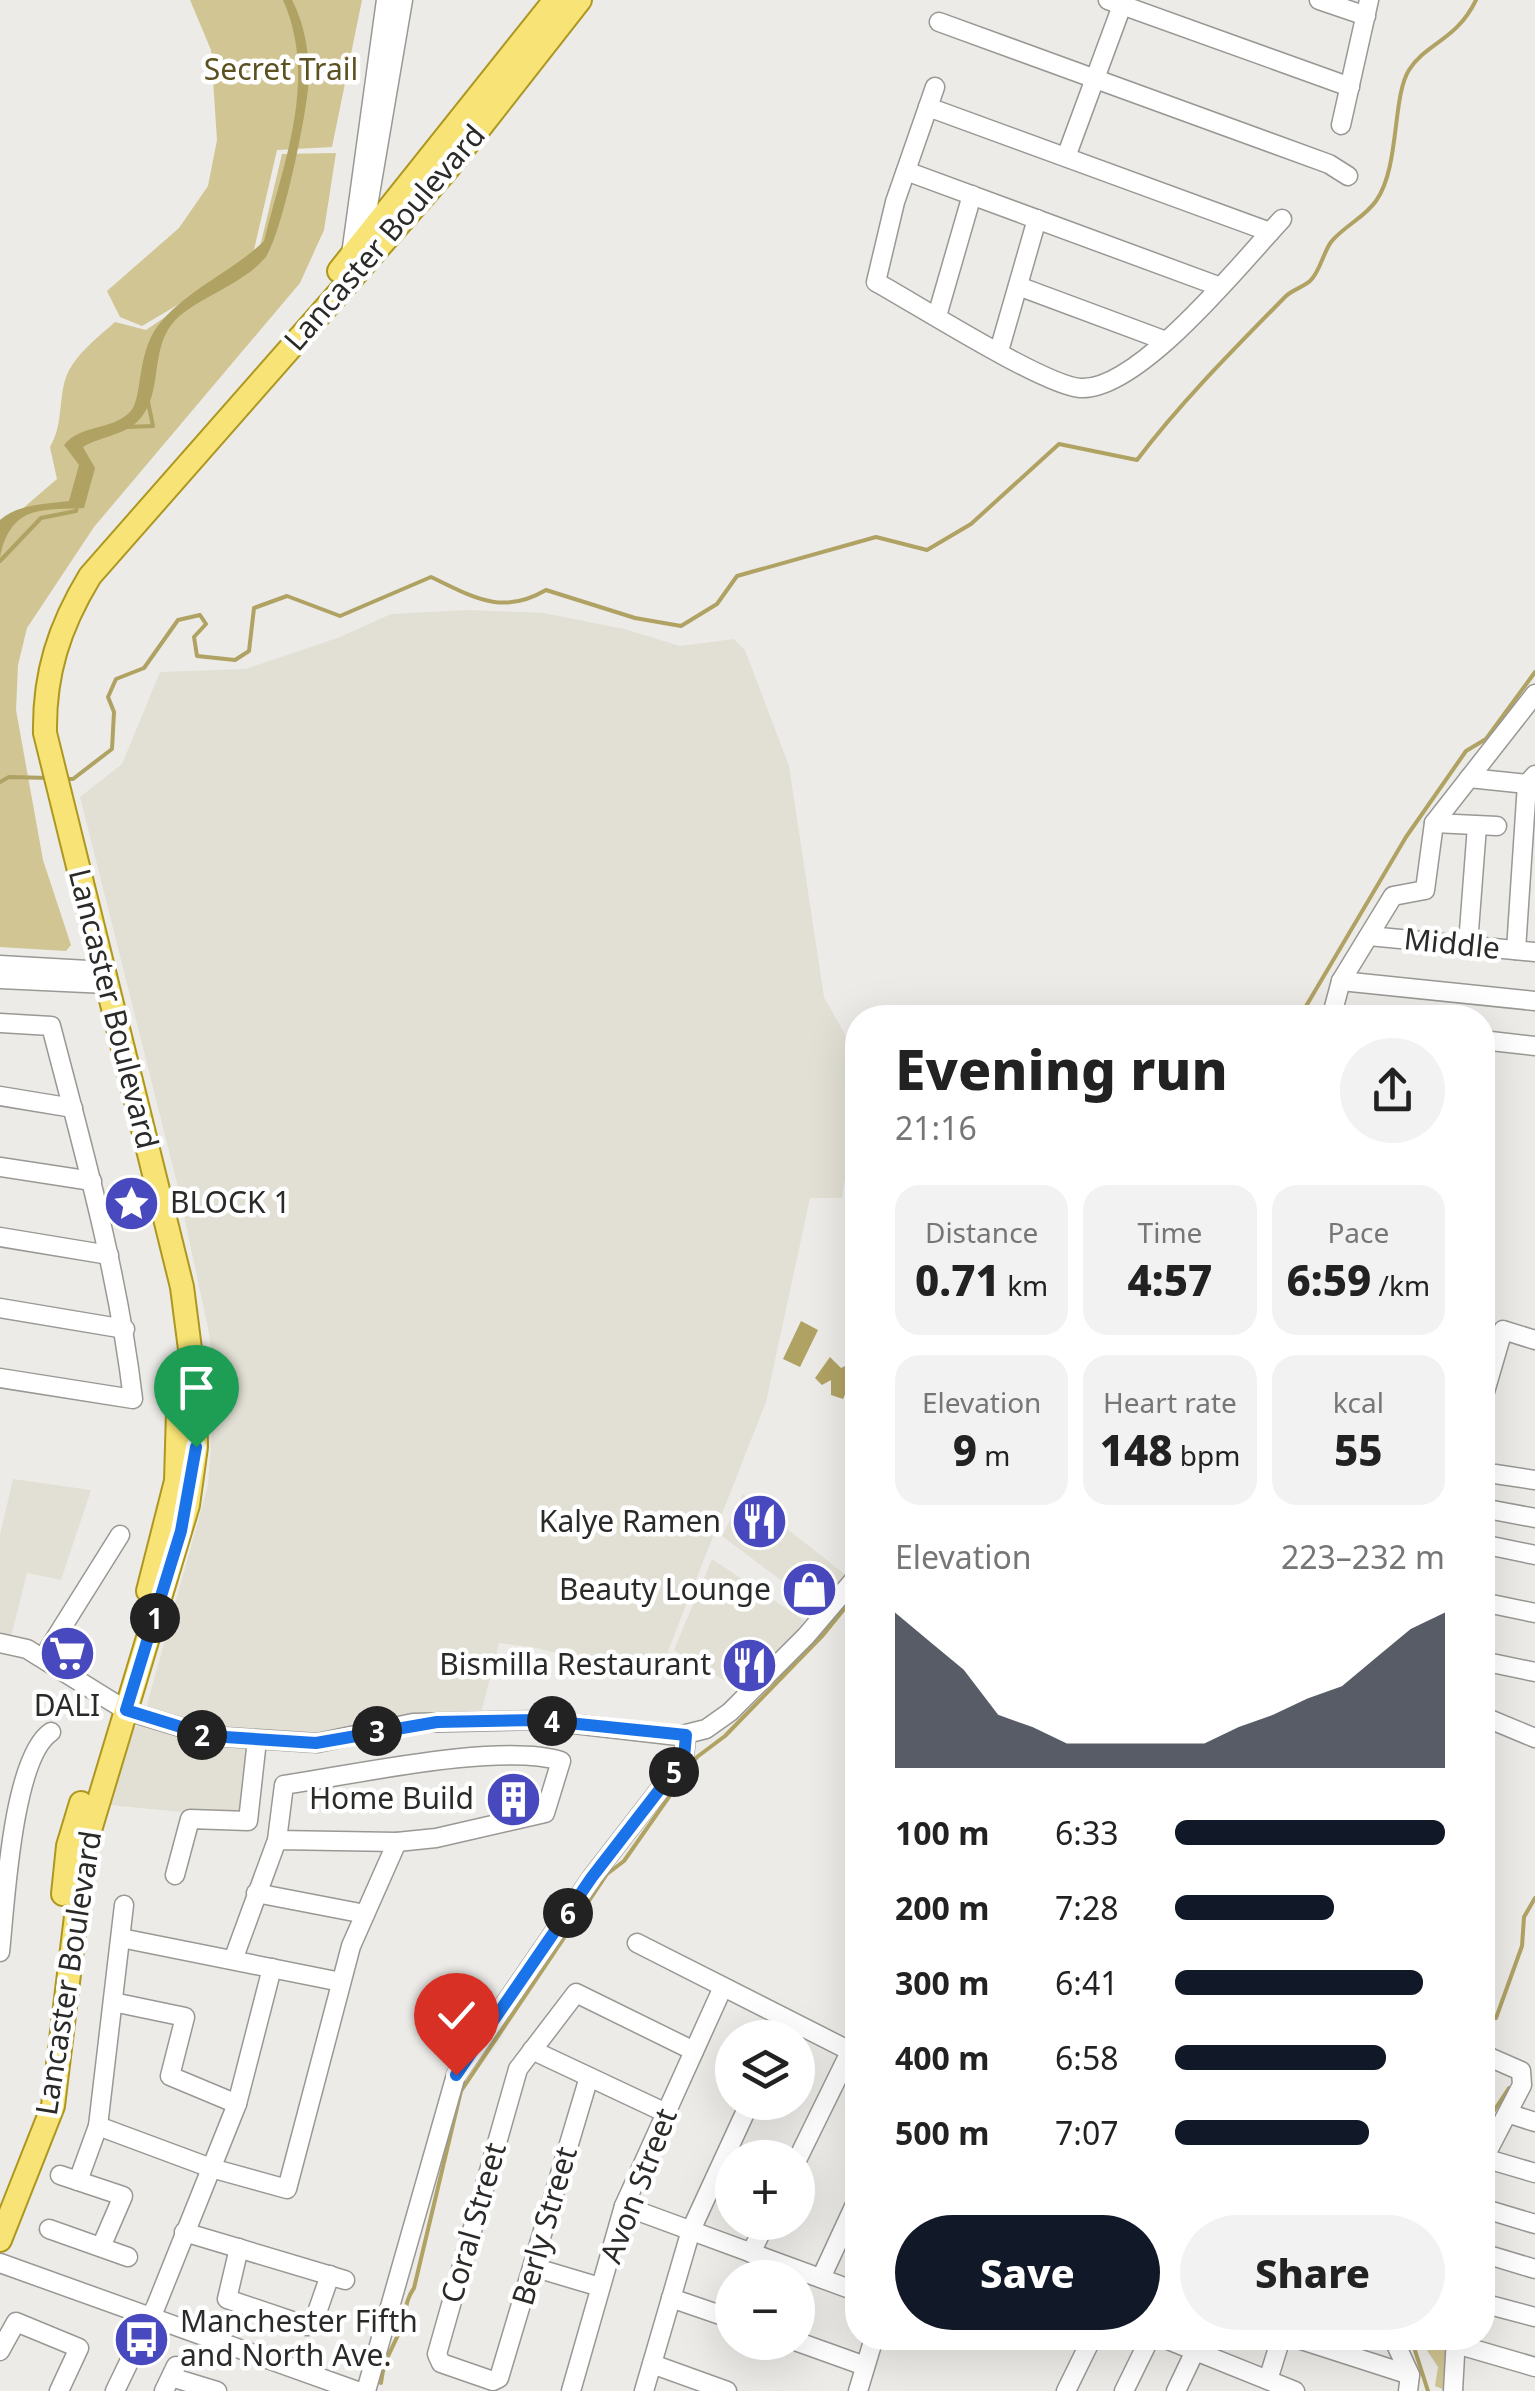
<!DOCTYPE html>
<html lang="en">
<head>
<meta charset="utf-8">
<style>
	:root { --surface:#fff; --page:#f2f2f2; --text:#222; --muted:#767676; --accent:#111827 }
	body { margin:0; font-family:"Noto Sans",sans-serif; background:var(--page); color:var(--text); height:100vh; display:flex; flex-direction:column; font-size:38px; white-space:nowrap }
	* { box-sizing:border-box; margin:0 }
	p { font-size:32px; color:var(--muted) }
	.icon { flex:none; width:55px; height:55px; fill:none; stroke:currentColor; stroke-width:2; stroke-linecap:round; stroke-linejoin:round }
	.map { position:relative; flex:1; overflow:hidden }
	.drawer { position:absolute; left:845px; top:1005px; width:650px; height:1345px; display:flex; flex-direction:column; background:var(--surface); border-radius:40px; box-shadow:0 10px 40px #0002 }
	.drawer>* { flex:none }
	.buttons { position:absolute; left:715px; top:2020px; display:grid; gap:20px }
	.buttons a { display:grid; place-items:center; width:100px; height:100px; border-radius:50%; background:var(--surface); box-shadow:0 10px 40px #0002; font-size:50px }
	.pin { position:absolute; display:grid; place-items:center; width:85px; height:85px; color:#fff; margin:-102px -42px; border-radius:50% 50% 50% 0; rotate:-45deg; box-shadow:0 0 10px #0007 }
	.pin .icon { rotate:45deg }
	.km { position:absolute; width:50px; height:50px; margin:-25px; border-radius:50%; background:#222; color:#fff; font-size:28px; line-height:50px; text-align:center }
	.round { display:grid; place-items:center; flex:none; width:105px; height:105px; border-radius:52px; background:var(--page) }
	.summary { display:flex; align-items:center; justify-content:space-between; height:170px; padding:0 50px }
	h1 { font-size:55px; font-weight:800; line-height:75px }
	.metrics { display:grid; grid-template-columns:repeat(3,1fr); gap:15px; height:170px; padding:10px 50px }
	.metrics div { display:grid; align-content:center; border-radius:25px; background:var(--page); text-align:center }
	.metrics b { font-size:42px; font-weight:800 }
	.metrics small { font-size:28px; font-weight:400 }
	.metrics p { font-size:28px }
	.chart { height:280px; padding:20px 50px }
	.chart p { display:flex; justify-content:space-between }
	.chart svg { width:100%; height:180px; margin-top:10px; fill:var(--accent); opacity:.7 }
	.primary-button { display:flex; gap:20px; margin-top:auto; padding:20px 50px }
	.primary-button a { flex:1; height:115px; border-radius:60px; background:var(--accent); color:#fff; font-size:40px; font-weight:800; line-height:115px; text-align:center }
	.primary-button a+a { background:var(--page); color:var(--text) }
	ul { padding:0 50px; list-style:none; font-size:32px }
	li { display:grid; grid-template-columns:160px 120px 1fr; align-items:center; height:75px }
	li i { height:25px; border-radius:12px; background:var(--accent) }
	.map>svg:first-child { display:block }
	.built { fill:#e2e0d4 }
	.green { fill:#d0c593 }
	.water { fill:#b0a263 }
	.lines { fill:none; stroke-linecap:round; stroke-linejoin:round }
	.stream { stroke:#b0a263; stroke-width:4 }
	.minor-casing { stroke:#999894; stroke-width:21 }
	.major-casing { stroke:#ad9720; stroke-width:26 }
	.minor { stroke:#fff; stroke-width:18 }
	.major { stroke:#f8e476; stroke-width:22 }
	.route-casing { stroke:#fff; stroke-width:20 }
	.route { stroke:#1a73e8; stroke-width:12 }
	.labels { text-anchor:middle; stroke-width:9; stroke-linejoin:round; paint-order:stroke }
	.park-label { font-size:30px; fill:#5c5120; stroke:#fff }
	.street-label { font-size:30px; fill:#2a2a28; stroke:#fff }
	.poi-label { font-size:30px; fill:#2a2a28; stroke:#fff; text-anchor:end }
</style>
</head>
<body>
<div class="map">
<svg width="1535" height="2391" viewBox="0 0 1535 2391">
	<rect width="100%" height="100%" fill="#ecebe7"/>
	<g class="built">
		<path d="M468,610l76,3 80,16 56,17 54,-7 11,11 44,116 35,231 33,59v84l-9,18 -6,40h-32l-44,204 -109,277 -120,-31 -38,-5 -18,70 -73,4 -83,18 -87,-3 -75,-14 -18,-6 63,-227 7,-93 -6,-59 -32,-150 -97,-386 42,-33 38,-92 86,-3 94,-32 51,-23z"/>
		<path d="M13,1479l78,11 -30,90 -34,-7 -16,63 -11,-1v-100z"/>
		<path d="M743,1494l104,82 -26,34 -99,-74z"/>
		<path d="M712,1559l93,62 -62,71 -69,-42z"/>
		<path d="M140,1725l120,22 -8,72 -142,-14 23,-77z"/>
	</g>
	<g class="green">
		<path d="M190,0h172l-30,147 -55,3 -24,104 6,-3 23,-97 54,-1 -12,77 -24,53 -206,244 -67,101 -9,37 -2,45 27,150 28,85 -5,6 -66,-4v-419l57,-49 -7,-32c12,-21 9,-41 14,-63 6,-26 32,-45 51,-62l31,8 77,-52 -81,48 -22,-9 -13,-26 72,-63 29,-42 9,-46 -6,-90z"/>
		<path d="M1419,2338h30l-2,53 -12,-5 3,-19z"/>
	</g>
	<g class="water">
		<path d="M283,0h9c12,23 16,47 17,73 1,29 -27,164 -44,185 -25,29 -73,41 -93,66 -23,29 -8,72 -35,98 -13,13 -38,15 -54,25l12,21 -11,40c-43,2 -73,-3 -84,49v-37c18,-16 46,-16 69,-19l10,-36 -15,-20c17,-21 47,-14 66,-33 13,-13 6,-56 27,-85 28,-37 74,-54 107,-86 20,-80 54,-162 19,-241z"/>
		<path d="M801,1321l17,9 -18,37 -17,-8z"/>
		<path d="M830,1357l11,11 8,-4 8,6 -14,29 -12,-4v-15l-9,5 -7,-7z"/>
	</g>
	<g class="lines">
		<g class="stream">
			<path d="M126,427l27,-1 -5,-24"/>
			<path d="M0,561l41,-43 35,-7 1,-5"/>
			<path d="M63,779h10l39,-30 2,-37 -6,-15 8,-18 28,-11 34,-48 22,-5 6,9 -12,13 3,19 38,4 14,-9 5,-43 33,-12 53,20 91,-39c42,20 71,39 115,13l89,28 46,8 36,-22 20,-28 139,-39 51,13 44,-26 88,-80 78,16c44,-58 96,-110 147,-162 7,-8 18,-10 26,-17 10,-9 13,-28 21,-39 13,-16 33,-24 45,-41 24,-34 16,-104 33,-131 18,-28 47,-29 67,-70"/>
			<path d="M0,782l9,-5 40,1"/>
			<path d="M1299,1018l107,-181 60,-86 20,-12 49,-67"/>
			<path d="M1496,2018l26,-72 2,-29 11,-19"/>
			<path d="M1482,2129l27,-41"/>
			<path d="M1411,2338l17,53"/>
			<path d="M381,2383c2,-22 12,-35 20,-55 6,-15 3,-26 13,-40l47,-197 146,-217 17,-13 73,-104 28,-21 98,-101 35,-43"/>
		</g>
		<defs>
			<g id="minor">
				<path d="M1108,0l242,87"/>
				<path d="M1319,0l47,16"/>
				<path d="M939,22l390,142 19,12"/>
				<path d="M935,87l-40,115 -19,80c40,22 167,103 204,106 58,4 162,-126 202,-169"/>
				<path d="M928,107l342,125"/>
				<path d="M1341,125l28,-125"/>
				<path d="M1066,157l58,-157"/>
				<path d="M906,171l312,115"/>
				<path d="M362,241l41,-241"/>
				<path d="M350,262l36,-262"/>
				<path d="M1018,286l148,55"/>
				<path d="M937,316l35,-121"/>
				<path d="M999,351l38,-132"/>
				<path d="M1469,778l58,6"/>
				<path d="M1434,823l63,3"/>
				<path d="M1369,936l166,16"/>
				<path d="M1468,944l9,-118"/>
				<path d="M1516,950l11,-166 8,-9"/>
				<path d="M0,965l88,5 19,14"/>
				<path d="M0,979l107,5"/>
				<path d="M1341,981l194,20"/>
				<path d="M1331,1018l10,-37 52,-85 32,-6 9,-67 101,-129"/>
				<path d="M0,1023l51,3c32,123 67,246 82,373l-133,-21"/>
				<path d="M1482,1040l53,6"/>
				<path d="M0,1096l73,12"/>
				<path d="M0,1167l92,14"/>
				<path d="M0,1237l109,18"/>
				<path d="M0,1308l125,21"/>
				<path d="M1482,1402l21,-72 32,10"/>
				<path d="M1495,1474l40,6"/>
				<path d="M1482,1508l53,10"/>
				<path d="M1482,1544l53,11"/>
				<path d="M1482,1602l53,11"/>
				<path d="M0,1643l27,6 100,62 83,25 107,7 96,-20 126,-3 139,16 28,-7 24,-17 76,-76 52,-61"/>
				<path d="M43,1658l77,-123"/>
				<path d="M1482,1661l53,11"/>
				<path d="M1482,1716l53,22"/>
				<path d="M175,1875l15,-56 58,2 9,-81"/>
				<path d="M256,1893l109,21"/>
				<path d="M121,1938l220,44"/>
				<path d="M637,1943l221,112"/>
				<path d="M0,1952c5,-46 12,-194 51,-220"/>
				<path d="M233,1960l44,-120 7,-55c68,-10 216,-43 277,-24l-16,52 -109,25 -39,4 -120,-2"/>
				<path d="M113,2002l72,15 -15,59 67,28"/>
				<path d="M532,2050l134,63"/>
				<path d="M1482,2054l39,17 1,14 -40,77"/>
				<path d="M589,2077l-90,301 -6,3 -52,-18 -4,-9 81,-285 58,-76 118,58"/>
				<path d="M1510,2114l25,8"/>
				<path d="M98,2126l113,42 76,21 64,-243 46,-104"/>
				<path d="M798,2158l52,-106"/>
				<path d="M1484,2158l51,15"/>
				<path d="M60,2175l63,21 -22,51"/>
				<path d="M78,2181l20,-55 26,-221"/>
				<path d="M624,2206l234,86"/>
				<path d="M1482,2208l53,16"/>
				<path d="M49,2229l79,28"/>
				<path d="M184,2232l161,48"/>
				<path d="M239,2248l-12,51 80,27 6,-2 17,-49"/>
				<path d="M751,2253l15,-31"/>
				<path d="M1482,2253l53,16"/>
				<path d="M0,2263l357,128"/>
				<path d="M533,2267l67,20"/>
				<path d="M821,2278l37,-80"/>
				<path d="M671,2298l61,21"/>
				<path d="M1482,2303l53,14"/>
				<path d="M1163,2338l132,53"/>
				<path d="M1295,2338l115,37"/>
				<path d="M1393,2338l17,37 -2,16"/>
				<path d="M798,2342l67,24"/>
				<path d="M1456,2344l79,23"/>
				<path d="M0,2351l16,-29 63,26 -20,43"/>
				<path d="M652,2364l75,27"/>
				<path d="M171,2377l46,14"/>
				<path d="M1268,2380l13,-42"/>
				<path d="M115,2391l41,-85 81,-202 35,-136"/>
				<path d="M164,2391l12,-25"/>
				<path d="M366,2391l90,-316 136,-198 92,-119 2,-23"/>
				<path d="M571,2391l53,-185 99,-219"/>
				<path d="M644,2391l47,-161 59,-128"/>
				<path d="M858,2391l16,-53"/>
				<path d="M1066,2391l26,-53"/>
				<path d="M1124,2391l26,-53"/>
				<path d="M1176,2391l19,-40"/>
				<path d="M1453,2391l3,-53"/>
			</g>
			<g id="major">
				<path d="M339,271l216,-271"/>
				<path d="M148,1591l28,-110 3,-104"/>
				<path d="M63,1894l5,-48 13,-43"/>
				<path d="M0,2240l53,-134 31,-256 104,-345 8,-58 -1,-59 -13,-101 -137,-554c-1,-59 14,-106 45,-157l356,-405 134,-171"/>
			</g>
		</defs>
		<use href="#minor" class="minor-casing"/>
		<use href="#major" class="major-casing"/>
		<use href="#minor" class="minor"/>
		<use href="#major" class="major"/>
	</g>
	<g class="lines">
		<defs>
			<path id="route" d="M196,1447l-15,84 -55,179 84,26 106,7 121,-21 102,-2 147,15 -2,23 -92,119 -136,198"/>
		</defs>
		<use href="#route" class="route-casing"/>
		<use href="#route" class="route"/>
	</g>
	<defs>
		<symbol id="sight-disc" viewBox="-11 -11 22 22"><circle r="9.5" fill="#4949bf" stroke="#fff"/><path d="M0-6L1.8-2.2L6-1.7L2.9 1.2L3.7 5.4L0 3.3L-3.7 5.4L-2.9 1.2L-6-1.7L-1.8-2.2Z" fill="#fff"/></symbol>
		<symbol id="restaurant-disc" viewBox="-11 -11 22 22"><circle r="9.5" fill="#4949bf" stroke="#fff"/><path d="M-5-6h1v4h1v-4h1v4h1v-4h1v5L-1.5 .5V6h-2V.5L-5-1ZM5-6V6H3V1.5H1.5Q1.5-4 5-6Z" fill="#fff"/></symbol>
		<symbol id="shop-disc" viewBox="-11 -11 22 22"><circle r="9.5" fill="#4949bf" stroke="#fff"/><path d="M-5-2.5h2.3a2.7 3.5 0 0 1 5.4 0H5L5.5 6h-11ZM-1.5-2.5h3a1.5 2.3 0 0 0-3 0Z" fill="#fff"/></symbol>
		<symbol id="supermarket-disc" viewBox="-11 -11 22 22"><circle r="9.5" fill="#4949bf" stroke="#fff"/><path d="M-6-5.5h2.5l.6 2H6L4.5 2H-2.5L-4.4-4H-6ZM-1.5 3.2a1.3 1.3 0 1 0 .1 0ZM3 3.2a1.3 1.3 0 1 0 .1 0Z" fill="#fff"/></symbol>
		<symbol id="building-disc" viewBox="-11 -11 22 22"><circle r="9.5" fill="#4949bf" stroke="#fff"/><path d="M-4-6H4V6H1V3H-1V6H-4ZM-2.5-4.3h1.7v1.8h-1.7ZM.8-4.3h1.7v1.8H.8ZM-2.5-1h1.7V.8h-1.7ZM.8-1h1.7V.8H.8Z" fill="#fff"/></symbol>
		<symbol id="bus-disc" viewBox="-11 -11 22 22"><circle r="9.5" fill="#4949bf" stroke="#fff"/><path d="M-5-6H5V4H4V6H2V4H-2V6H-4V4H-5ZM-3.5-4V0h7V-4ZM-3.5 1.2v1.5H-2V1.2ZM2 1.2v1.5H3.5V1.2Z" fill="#fff"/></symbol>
	</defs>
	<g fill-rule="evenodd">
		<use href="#sight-disc" x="100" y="1172" width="63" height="63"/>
		<use href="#restaurant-disc" x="728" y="1490" width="63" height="63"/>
		<use href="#shop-disc" x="778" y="1558" width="63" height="63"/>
		<use href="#supermarket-disc" x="36" y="1622" width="63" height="63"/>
		<use href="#restaurant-disc" x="718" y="1634" width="63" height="63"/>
		<use href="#building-disc" x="482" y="1768" width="63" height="63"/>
		<use href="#bus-disc" x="110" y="2308" width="63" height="63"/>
	</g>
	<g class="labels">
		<g class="park-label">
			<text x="281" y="80">Secret Trail</text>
		</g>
		<g class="street-label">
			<text transform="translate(385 238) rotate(-49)" y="10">Lancaster Boulevard</text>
			<text transform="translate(1452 944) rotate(6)" y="10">Middle</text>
			<text transform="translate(113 1009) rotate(76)" y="10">Lancaster Boulevard</text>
			<text transform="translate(69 1973) rotate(-81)" y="10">Lancaster Boulevard</text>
			<text transform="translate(639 2186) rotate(-69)" y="10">Avon Street</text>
			<text transform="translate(474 2223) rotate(-74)" y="10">Coral Street</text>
			<text transform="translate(545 2226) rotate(-74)" y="10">Berly Street</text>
		</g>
		<g class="poi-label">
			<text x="170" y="1213" text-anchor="start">BLOCK 1</text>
			<text x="721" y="1532">Kalye Ramen</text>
			<text x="771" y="1600">Beauty Lounge</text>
			<text x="711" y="1675">Bismilla Restaurant</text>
			<text x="67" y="1716" text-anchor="middle">DALI</text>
			<text x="474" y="1809">Home Build</text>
			<text x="180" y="2332" text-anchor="start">Manchester Fifth<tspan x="180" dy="34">and North Ave.</tspan></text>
		</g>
	</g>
</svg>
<div class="buttons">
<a><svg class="icon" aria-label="layers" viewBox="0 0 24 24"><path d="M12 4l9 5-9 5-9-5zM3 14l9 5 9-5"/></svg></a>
<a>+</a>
<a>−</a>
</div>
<div class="pin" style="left:196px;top:1447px;background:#1e9e55"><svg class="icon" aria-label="arrive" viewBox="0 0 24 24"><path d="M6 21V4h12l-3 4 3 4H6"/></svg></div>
<div class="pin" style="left:456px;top:2075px;background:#d93025"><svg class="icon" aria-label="check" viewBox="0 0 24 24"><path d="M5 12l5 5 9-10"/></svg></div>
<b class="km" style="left:155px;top:1618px">1</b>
<b class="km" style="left:202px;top:1735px">2</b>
<b class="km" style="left:377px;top:1731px">3</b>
<b class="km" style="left:552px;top:1721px">4</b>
<b class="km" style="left:674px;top:1772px">5</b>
<b class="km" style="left:568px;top:1913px">6</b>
<section class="drawer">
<div class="summary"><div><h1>Evening run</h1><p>21:16</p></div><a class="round"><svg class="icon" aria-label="share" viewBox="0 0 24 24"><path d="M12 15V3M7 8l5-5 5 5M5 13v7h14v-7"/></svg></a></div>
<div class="metrics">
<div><p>Distance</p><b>0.71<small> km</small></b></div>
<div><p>Time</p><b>4:57</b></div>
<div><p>Pace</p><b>6:59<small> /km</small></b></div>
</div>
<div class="metrics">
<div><p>Elevation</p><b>9<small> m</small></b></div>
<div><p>Heart rate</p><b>148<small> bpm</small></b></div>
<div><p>kcal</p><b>55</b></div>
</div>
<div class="chart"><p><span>Elevation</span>223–232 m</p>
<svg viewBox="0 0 160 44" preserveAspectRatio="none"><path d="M0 44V6L10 13L20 20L30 31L40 34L50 38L60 38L70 38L80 38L90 38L100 34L110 31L120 27L130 24L140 17L150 10L160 6V44z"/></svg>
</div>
<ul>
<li><b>100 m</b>6:33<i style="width:100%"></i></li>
<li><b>200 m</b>7:28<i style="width:59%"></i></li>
<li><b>300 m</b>6:41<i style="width:92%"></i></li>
<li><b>400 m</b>6:58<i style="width:78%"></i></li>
<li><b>500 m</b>7:07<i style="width:72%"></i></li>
</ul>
<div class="primary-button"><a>Save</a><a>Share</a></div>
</section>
</div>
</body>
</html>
